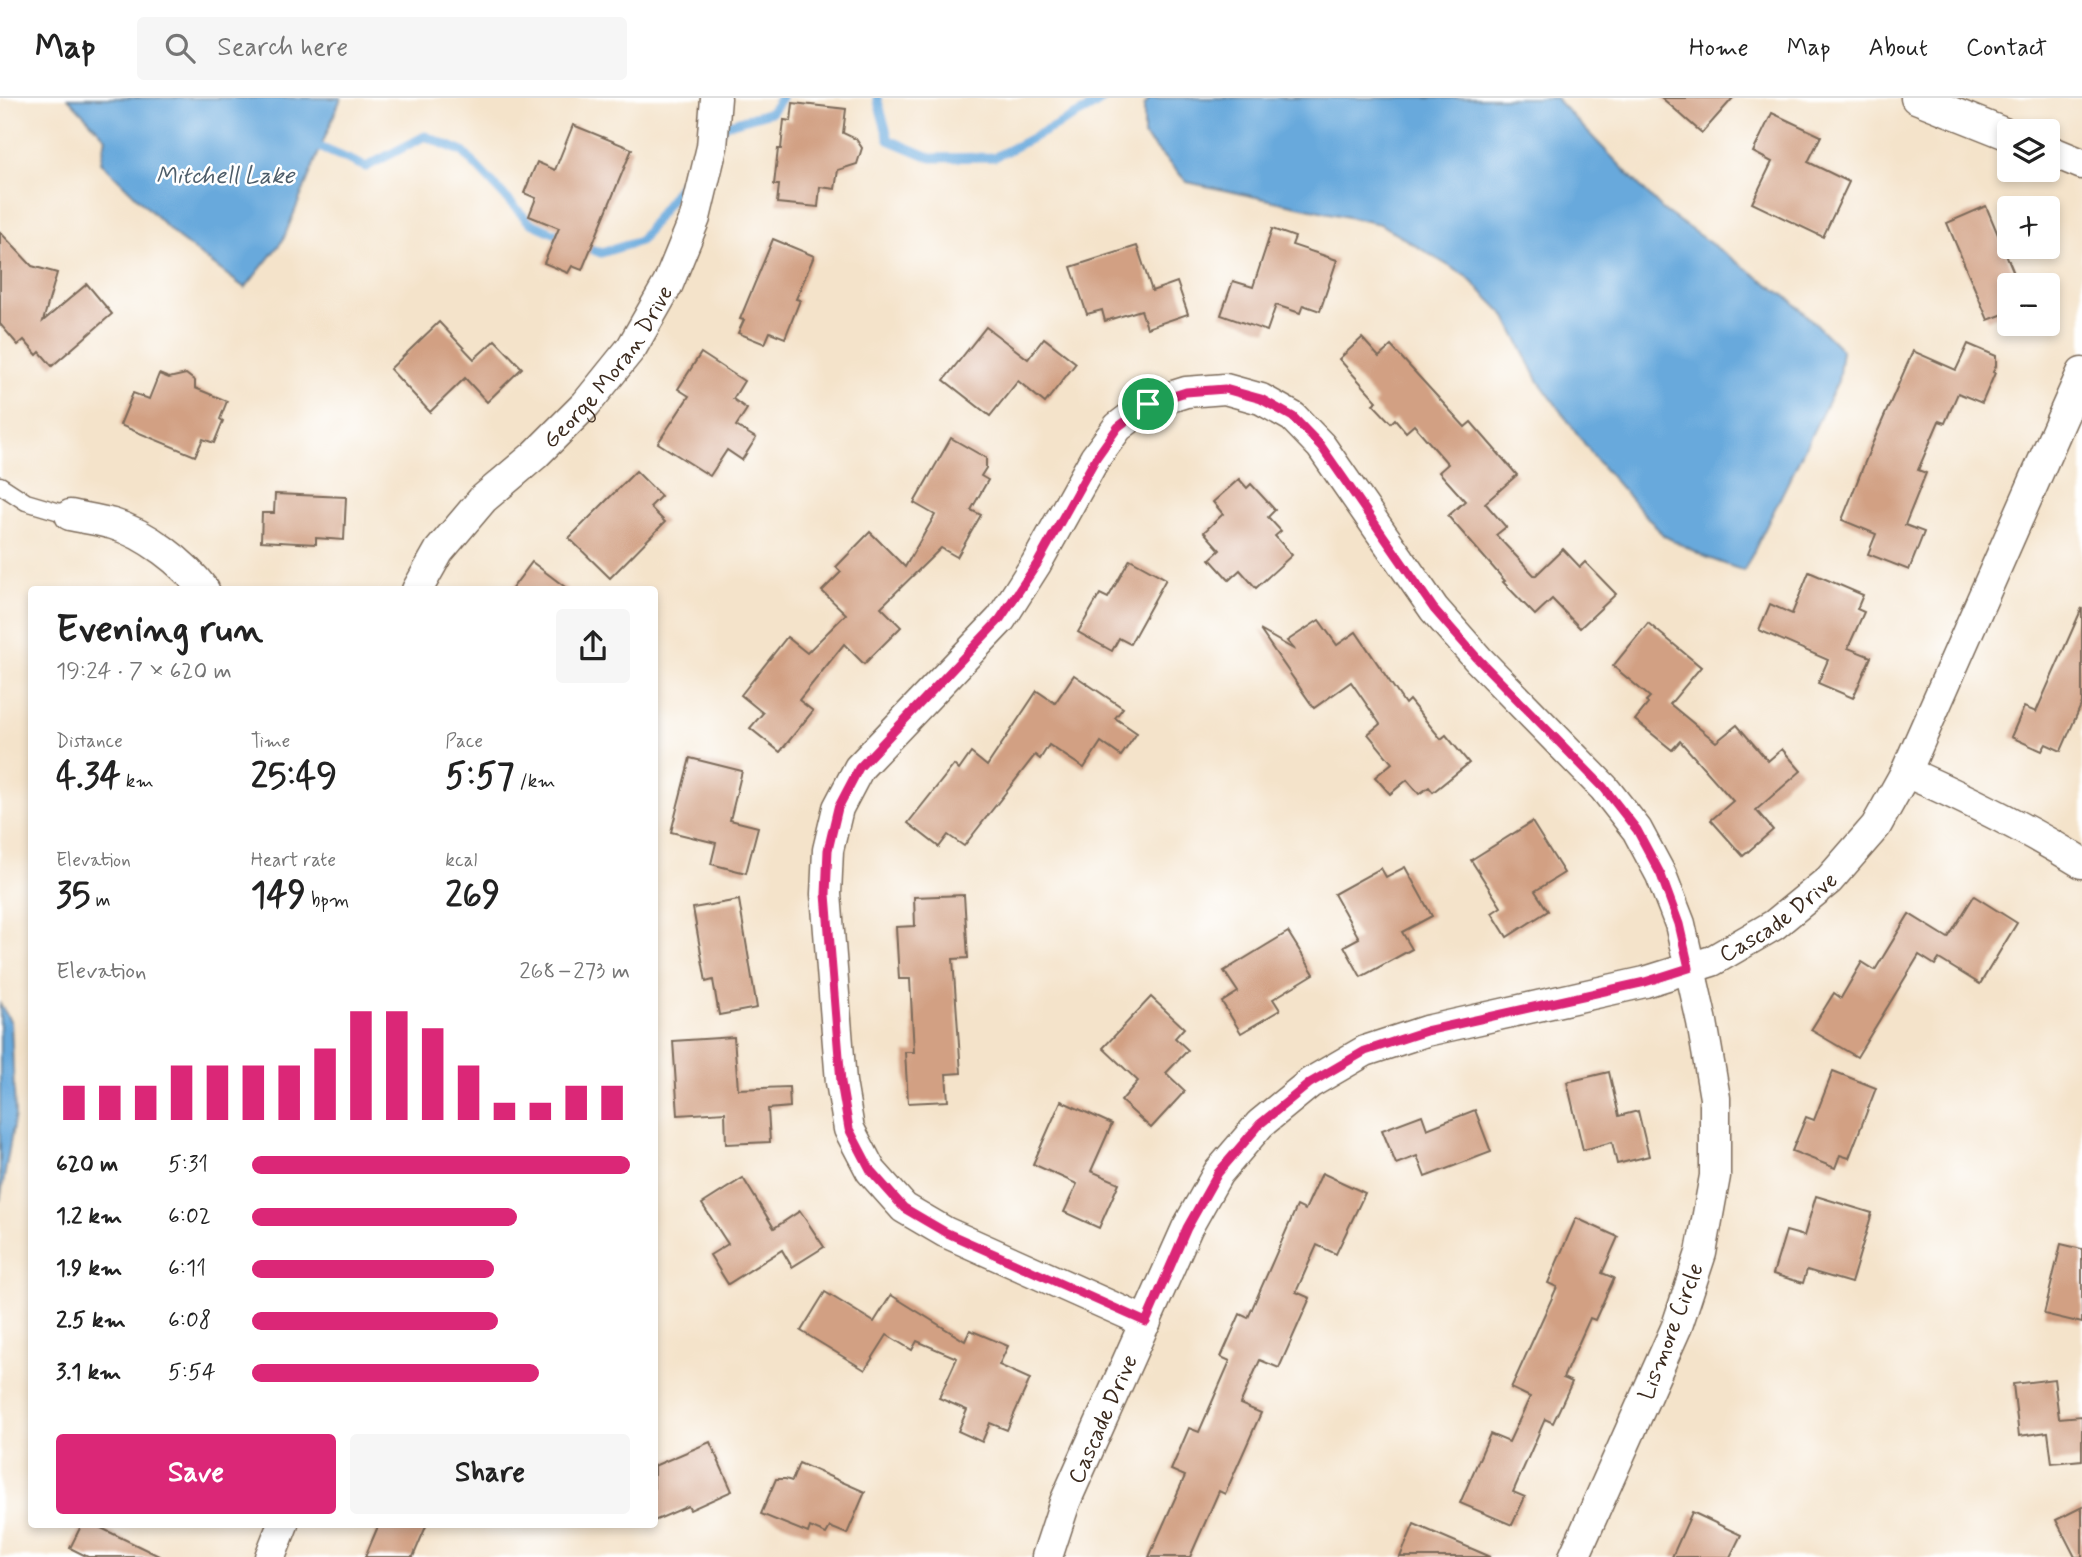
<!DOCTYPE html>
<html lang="en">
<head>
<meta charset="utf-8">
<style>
	:root { --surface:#fff; --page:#f6f6f6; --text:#222; --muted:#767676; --line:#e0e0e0; --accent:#db2777 }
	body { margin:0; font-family:Mynerve,sans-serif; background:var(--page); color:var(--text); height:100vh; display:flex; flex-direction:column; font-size:26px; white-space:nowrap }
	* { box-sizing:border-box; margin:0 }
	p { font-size:23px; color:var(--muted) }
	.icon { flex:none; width:38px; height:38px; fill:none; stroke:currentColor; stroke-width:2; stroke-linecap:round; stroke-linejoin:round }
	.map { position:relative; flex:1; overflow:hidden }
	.panel { position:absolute; left:28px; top:488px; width:630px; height:942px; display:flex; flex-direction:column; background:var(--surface); border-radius:7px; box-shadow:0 4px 10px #0003 }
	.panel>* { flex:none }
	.fabs { position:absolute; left:1997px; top:21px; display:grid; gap:14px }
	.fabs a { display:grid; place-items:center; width:63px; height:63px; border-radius:7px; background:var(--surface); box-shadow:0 4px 10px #0003; font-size:35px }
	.pin { position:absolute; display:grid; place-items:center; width:60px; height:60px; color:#fff; margin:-30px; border:4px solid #fff; border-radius:50%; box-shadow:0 2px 7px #0007 }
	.round { display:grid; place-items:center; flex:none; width:74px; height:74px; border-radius:7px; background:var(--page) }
	.headline { display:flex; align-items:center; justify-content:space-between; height:119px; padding:0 28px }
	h1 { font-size:38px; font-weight:700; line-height:52px }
	.metrics { display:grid; grid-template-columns:repeat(3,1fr); gap:10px; height:119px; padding:7px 28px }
	.metrics div { display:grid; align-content:center }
	.metrics b { font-size:35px; font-weight:700 }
	.metrics small { font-size:19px; font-weight:400 }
	.metrics p { font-size:19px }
	.chart { height:196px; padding:14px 28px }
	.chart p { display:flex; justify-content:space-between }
	.chart svg { width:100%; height:126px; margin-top:7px; stroke:var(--accent); stroke-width:6 }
	.button { display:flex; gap:14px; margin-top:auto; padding:14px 28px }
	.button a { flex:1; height:80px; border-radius:7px; background:var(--accent); color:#fff; font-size:28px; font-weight:700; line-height:80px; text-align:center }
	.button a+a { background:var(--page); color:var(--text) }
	ul { padding:0 28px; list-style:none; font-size:23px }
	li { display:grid; grid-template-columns:112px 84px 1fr; align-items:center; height:52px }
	li i { height:18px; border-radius:9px; background:var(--accent) }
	header { display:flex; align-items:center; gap:42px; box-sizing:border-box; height:98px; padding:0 35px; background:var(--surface); border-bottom:2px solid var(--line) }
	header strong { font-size:33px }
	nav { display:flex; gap:38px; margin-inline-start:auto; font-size:24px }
	.search { width:490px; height:63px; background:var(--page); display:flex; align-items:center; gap:18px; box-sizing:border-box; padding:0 24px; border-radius:7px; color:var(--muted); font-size:26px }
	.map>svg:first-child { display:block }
	.water { fill:#68a9dc; stroke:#526a7d; stroke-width:2 }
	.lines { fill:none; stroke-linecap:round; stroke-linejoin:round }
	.stream { stroke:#68a9dc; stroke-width:9 }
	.building { fill:#d2a083 }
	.service-casing { stroke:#7c6b5a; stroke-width:19 }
	.minor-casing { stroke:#7c6b5a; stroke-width:33 }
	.service { stroke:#fff; stroke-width:16 }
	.minor { stroke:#fff; stroke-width:30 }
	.route-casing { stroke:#fff; stroke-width:14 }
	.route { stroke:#db2777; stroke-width:9 }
	.labels { text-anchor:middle; stroke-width:5; stroke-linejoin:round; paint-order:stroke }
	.street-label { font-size:23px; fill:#3b2a1e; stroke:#fff }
	.water-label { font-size:24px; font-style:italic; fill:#4d5d6a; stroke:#fff }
</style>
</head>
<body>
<header>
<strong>Map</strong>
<div class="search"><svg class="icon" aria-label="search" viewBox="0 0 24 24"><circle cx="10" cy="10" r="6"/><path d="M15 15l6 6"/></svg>Search here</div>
<nav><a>Home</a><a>Map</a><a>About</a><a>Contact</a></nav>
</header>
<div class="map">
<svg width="2082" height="1459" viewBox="0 0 2082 1459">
	<rect width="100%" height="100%" fill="#fff"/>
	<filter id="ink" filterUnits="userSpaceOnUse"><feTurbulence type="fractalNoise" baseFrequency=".0143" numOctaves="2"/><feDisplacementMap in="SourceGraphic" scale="14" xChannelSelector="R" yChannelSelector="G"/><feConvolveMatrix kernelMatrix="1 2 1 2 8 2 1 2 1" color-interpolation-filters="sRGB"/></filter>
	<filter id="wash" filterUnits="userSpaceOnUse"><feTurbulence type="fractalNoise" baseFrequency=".00686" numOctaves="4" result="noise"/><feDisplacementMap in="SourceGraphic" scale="28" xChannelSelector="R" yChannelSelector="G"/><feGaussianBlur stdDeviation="1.57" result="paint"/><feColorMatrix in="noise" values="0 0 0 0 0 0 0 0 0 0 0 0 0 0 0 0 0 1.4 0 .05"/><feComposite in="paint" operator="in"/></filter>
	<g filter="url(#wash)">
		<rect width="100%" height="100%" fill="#f4e3ca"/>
		<g class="water">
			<path d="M68,0h273l-58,142 -38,48 -67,-50 -77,-76 5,-24z"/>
			<path d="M1150,0h405l108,112 128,90 51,50 -4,31 -94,190 -36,-13 -44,-22 -66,-74 -60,-82 -33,-65 -38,-38 -87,-53 -193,-42 -43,-46v-29z"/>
			<path d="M0,906l11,18 4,93 -15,86z"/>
		</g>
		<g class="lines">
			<g class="stream">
				<path d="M877,0l12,42 43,18 63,-1 95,-49 15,-10"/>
				<path d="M721,33l4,-6 46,-13 10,-14"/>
				<path d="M310,45l56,24 59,-31 38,16 66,70 36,16"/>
				<path d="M581,147l20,8 39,-12 59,-82"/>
			</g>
		</g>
		<g id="blocks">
			<g class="building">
				<path d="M1662,0h71l-31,35z"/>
				<path d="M793,5l53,6 -3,24 13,6 6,9 -5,16 -19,6 -3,19 -15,-2 -2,20 -41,-4 2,-18h-5l4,-36h3l3,-29 7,1z"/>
				<path d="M1772,15l49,23 -13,26 41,20 -26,55 -71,-34 20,-41 -19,-10z"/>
				<path d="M573,27l59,24 -50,121 -10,-4 -4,7 -24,-10 15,-35 -30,-12 7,-18 -12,-5 13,-31 18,8z"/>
				<path d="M1986,108l33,79h-10v27l-21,8 -41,-97z"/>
				<path d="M1272,131l23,8 -3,8 45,15 -17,51 -17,-6 -3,8 -24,-8 -9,26 -46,-16 12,-34 20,6z"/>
				<path d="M0,134l32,34 25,7 -14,48 44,-37 25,30 -60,52 -12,-14 -3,3 -13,-15 -6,5 -18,-21z"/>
				<path d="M773,141l41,17 -18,43 4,1 -15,38 -15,-6 -5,12 -27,-11 6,-13 -4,-1z"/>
				<path d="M1137,148l15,45 25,-9 11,32 -41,14 -6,-18 -36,11 -3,-11 -15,4 -16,-47z"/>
				<path d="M439,224l35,37 21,-19 27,28 -35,34 -22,-24 -35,34 -40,-43z"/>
				<path d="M986,229l42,32 16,-21 32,25 -31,40 -27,-22 -28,35 -46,-36z"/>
				<path d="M1362,240l17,19 12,-11 74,81 6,-5 46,53 -32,28 21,24 -10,8 39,41 28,-27 17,18 5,-5 31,32 -36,34 -28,-29 -17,16 -32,-33 2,-1 -57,-65 17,-15 -26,-29 9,-8 -34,-39 -8,7 -11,-13 -4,4 -18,-19 4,-3 -38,-42z"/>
				<path d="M1968,246l28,12v10l-3,6 2,1 -13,30 -24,-10 -13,30 -6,-2 -21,49 8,3 -21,52 19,7 -15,38 -41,-16 8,-20 -34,-14 31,-78 40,-91 43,19z"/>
				<path d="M701,255l43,28 -11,18 14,10 -11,17 20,12 -14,22 -15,-10 -17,26 -52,-33 31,-47 -11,-7z"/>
				<path d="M159,276l10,4 17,-4 9,7v7l32,13 -7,18 3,2 -9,22 -11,-4 -8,17 -75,-31 13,-32 16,6z"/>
				<path d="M951,340l35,20v10l-5,8 7,4 -17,30 10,5 -24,42 -16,-9 -60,59 20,20 -37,37 -20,-20 -45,56 14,11 -33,41 -30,-24 13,-15 -22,-18 46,-58 20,16 39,-39 -24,-23 19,-19 -5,-5 34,-35 35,35 30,-52 -21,-12z"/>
				<path d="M636,373l25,25 -11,11 15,15 -55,56 -41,-40z"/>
				<path d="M1239,381l8,9 4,-4 24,26 -7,7 13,14 -6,5 17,19 -36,33 -16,-18 -11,10 -19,-21 10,-9 -16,-18 19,-18 -10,-12z"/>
				<path d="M275,396l71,3 -2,43 -28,-2v6l-55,-3 1,-28h12z"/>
				<path d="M1130,461l36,20 -36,65 -11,-6 -7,13 -34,-19 22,-38 8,4z"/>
				<path d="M532,464l37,28h-58z"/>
				<path d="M1809,474l54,23 -6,14 7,3 -16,36 23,9 -18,41 -35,-15 10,-23 -69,-30 11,-26 22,10z"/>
				<path d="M2082,510v95l-21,48 -15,-7 -4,7 -31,-14 13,-30 12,5z"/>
				<path d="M1319,522l18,25 19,-13 49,72 4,-4 32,39 5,-4 23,28 -36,29 -4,-5 -10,7 -12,-14 -17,14 -15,-17 17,-14 -24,-29 12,-10 -29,-42 -37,26 -54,-78 35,20 -8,-9z"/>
				<path d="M1648,525l53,44 -31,37 46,38 21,-17 31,36 14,-12 19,22 -45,39 17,20 -30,26 -32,-36 22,-19 -53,-60 -8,9 -37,-30 13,-16 -2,-3 4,-4 -37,-31z"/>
				<path d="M1074,577l49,33 -8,10 22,15 -16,23 -20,-14 -17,26 -35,-23 -9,14 -5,-4 -71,91 -16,-11 -9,12 -31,-24 46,-58 5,5 12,-17 16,13 50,-75 18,12z"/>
				<path d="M690,660l52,13 -12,49 28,7 -12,46 -35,-9 5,-21 -45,-11z"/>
				<path d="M1532,724l32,51 -29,18 13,20 -41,26 -15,-24 9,-6 -30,-47z"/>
				<path d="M1405,769l27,49 -30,16 10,17 -51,28 -17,-31 15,-8 -25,-44 47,-26 5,9z"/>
				<path d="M964,797l4,63 -15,1 8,114 -15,1 2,27 -40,2 -3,-51h9l-4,-73h-11l-3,-52 19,-1 -1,-29z"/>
				<path d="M1974,798l43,27 -37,61 -41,-25 -4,6 -16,-10 -62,102 -46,-27 23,-37 7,5 21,-36 13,8 34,-56 39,24z"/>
				<path d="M739,802l18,108 -38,7 -6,-35 -7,2 -13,-74z"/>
				<path d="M1288,834l26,42 -41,25 7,11 -39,23 -19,-31 16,-10 -14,-21z"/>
				<path d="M1151,899l33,31 -9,10 13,12 -22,23 19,18 -34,37 -30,-27 17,-20 -35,-33z"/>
				<path d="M734,939l4,52 51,-2 1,20 -22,2 2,33 -44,2 -1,-32 -47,3 -5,-74z"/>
				<path d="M1833,973l43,17 -27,70 -9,-3 -5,13 -43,-17 14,-34 8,3z"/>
				<path d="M1609,974l10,44 19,-5 11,45 -32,8 -5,-22 -29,8 -16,-68z"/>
				<path d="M1061,1003l51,23 -21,47 28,12 -20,45 -35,-16 13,-28 -44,-20z"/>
				<path d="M1475,1012l16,42 -66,25 -8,-21 -21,8 -14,-34 40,-15 5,14z"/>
				<path d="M1322,1075l43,20 -29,61 -19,-9 -21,47 14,6 -31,70 -19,-8 -20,44 21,9 -36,81 -6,-3 -29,66h-41l36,-81 -14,-6 18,-42 10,4 31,-71 -9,-4 19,-43 8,4 49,-112 8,4z"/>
				<path d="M743,1080l31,50 26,-17 24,36 -32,20 -10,-17 -54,34 -18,-29 18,-11 -26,-40z"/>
				<path d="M1816,1098l56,17 -21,70 -44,-13 -4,13 -30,-9 13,-43 18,5z"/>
				<path d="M1576,1120l42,19 -16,36 12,5 -19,42 -5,-2 -27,60 9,4 -19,41 -8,-4 -32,73 12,5 -13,28 -52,-22 30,-69 19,8 21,-45 -19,-9 46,-101 -9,-4z"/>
				<path d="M2061,1146l21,5v74l-38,-9z"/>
				<path d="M825,1194l49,30 17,-27 74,46 5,-11 38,16 -9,19 31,14 -23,51 -17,-7 -8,19 -24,-11 9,-21 -28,-12 18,-40 -40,-17 -5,9 -25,-15 -22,35 -64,-39z"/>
				<path d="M2054,1281l5,39 23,-2v44l-30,3 -4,-31 -29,4 -6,-52z"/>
				<path d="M710,1344l22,49 -42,19 -2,-4 -34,15v-55z"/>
				<path d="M799,1365l66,29 -18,42 -17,-7 -4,7 -16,-7 -2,6 -47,-19 15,-35h9l7,2z"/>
				<path d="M2082,1409v50h-7l-19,-37z"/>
				<path d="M1692,1414l49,23 -11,22h-58z"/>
				<path d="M82,1426h11l68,33h-73l-18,-9z"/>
				<path d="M379,1426h48l-14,33h-48z"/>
				<path d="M1414,1426l77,33h-91z"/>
			</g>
		</g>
	</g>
	<g filter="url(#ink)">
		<use href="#blocks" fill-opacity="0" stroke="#7c6b5a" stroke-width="2"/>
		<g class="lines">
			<defs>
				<path id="service" d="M0,387l26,17 44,13"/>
				<g id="minor">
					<path d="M1916,0l93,37"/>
					<path d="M2048,52l34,14"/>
					<path d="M70,417c14,3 29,5 43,9 33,10 70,38 91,66"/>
					<path id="s1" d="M417,492l22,-39 44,-52 52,-44 51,-51 46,-57 36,-63 27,-66 17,-71 4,-49"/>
					<path d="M1906,674c61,27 120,56 176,91"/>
					<path d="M1146,1224l-201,-90 -41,-24 -33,-37 -22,-42 -8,-47 -15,-188 2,-44 10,-42 21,-40 142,-149 35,-55 59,-106 23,-31 30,-23 38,-12 39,-3 36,10 32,18 28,29 113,163 44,50 126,129 33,42 24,45 19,49 22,98 13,76v78l-14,77 -24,73 -103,231"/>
					<path d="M270,1459l13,-33"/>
					<path id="s2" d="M1047,1459l18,-55 122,-274 31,-55 42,-49 50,-41 55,-32 61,-20 219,-49 67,-21 62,-36 55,-45 47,-54 30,-54 176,-399"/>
				</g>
			</defs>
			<use href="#service" class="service-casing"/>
			<use href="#minor" class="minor-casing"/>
			<use href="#service" class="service"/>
			<use href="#minor" class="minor"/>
		</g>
	</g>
	<g class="lines" filter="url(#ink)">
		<defs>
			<path id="route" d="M1225,291l36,10 32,18 28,29 113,163 44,50 126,129 33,42 24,45 18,49 10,44 -44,14 -219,49 -61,20 -55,32 -50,41 -42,49 -31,55 -41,94 -201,-90 -41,-24 -33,-37 -22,-42 -8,-47 -15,-188 2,-44 10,-42 21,-40 141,-149 37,-55 59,-106 22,-31 30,-23 38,-12z"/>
		</defs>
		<use href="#route" class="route-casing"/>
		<use href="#route" class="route"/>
	</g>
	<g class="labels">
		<g class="street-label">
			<text dy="8" stroke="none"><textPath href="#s1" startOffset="296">George Moran Drive</textPath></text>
			<text dy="8" stroke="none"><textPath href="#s2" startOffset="1052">Cascade Drive</textPath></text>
			<text transform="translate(1670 1233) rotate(-69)" y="8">Lismore Circle</text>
			<text dy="8" stroke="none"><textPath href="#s2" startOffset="149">Cascade Drive</textPath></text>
		</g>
		<g class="water-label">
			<text x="225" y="85">Mitchell Lake</text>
		</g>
	</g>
</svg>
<div class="fabs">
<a><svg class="icon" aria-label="layers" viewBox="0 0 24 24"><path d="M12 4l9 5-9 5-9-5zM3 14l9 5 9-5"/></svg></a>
<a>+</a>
<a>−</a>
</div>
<div class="pin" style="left:1148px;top:306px;background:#1e9e55"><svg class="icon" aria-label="arrive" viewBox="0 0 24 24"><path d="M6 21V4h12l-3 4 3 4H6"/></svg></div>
<section class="panel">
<div class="headline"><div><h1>Evening run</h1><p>19:24 · 7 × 620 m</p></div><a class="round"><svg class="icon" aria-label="share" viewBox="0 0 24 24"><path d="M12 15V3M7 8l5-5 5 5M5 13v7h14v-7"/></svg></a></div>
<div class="metrics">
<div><p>Distance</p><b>4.34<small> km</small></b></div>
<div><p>Time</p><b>25:49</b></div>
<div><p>Pace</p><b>5:57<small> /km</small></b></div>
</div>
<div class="metrics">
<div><p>Elevation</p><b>35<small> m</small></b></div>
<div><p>Heart rate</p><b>149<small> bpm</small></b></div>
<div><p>kcal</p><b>269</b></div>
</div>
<div class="chart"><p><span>Elevation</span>268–273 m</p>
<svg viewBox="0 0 160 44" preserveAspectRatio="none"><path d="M5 44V32M15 44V32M25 44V32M35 44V25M45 44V25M55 44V25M65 44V25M75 44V19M85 44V6M95 44V6M105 44V12M115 44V25M125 44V38M135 44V38M145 44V32M155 44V32"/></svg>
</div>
<ul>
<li><b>620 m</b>5:31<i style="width:100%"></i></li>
<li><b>1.2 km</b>6:02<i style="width:70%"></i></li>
<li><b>1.9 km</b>6:11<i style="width:64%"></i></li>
<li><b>2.5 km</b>6:08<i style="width:65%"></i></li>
<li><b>3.1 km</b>5:54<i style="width:76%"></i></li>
</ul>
<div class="button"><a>Save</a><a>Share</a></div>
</section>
</div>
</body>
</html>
